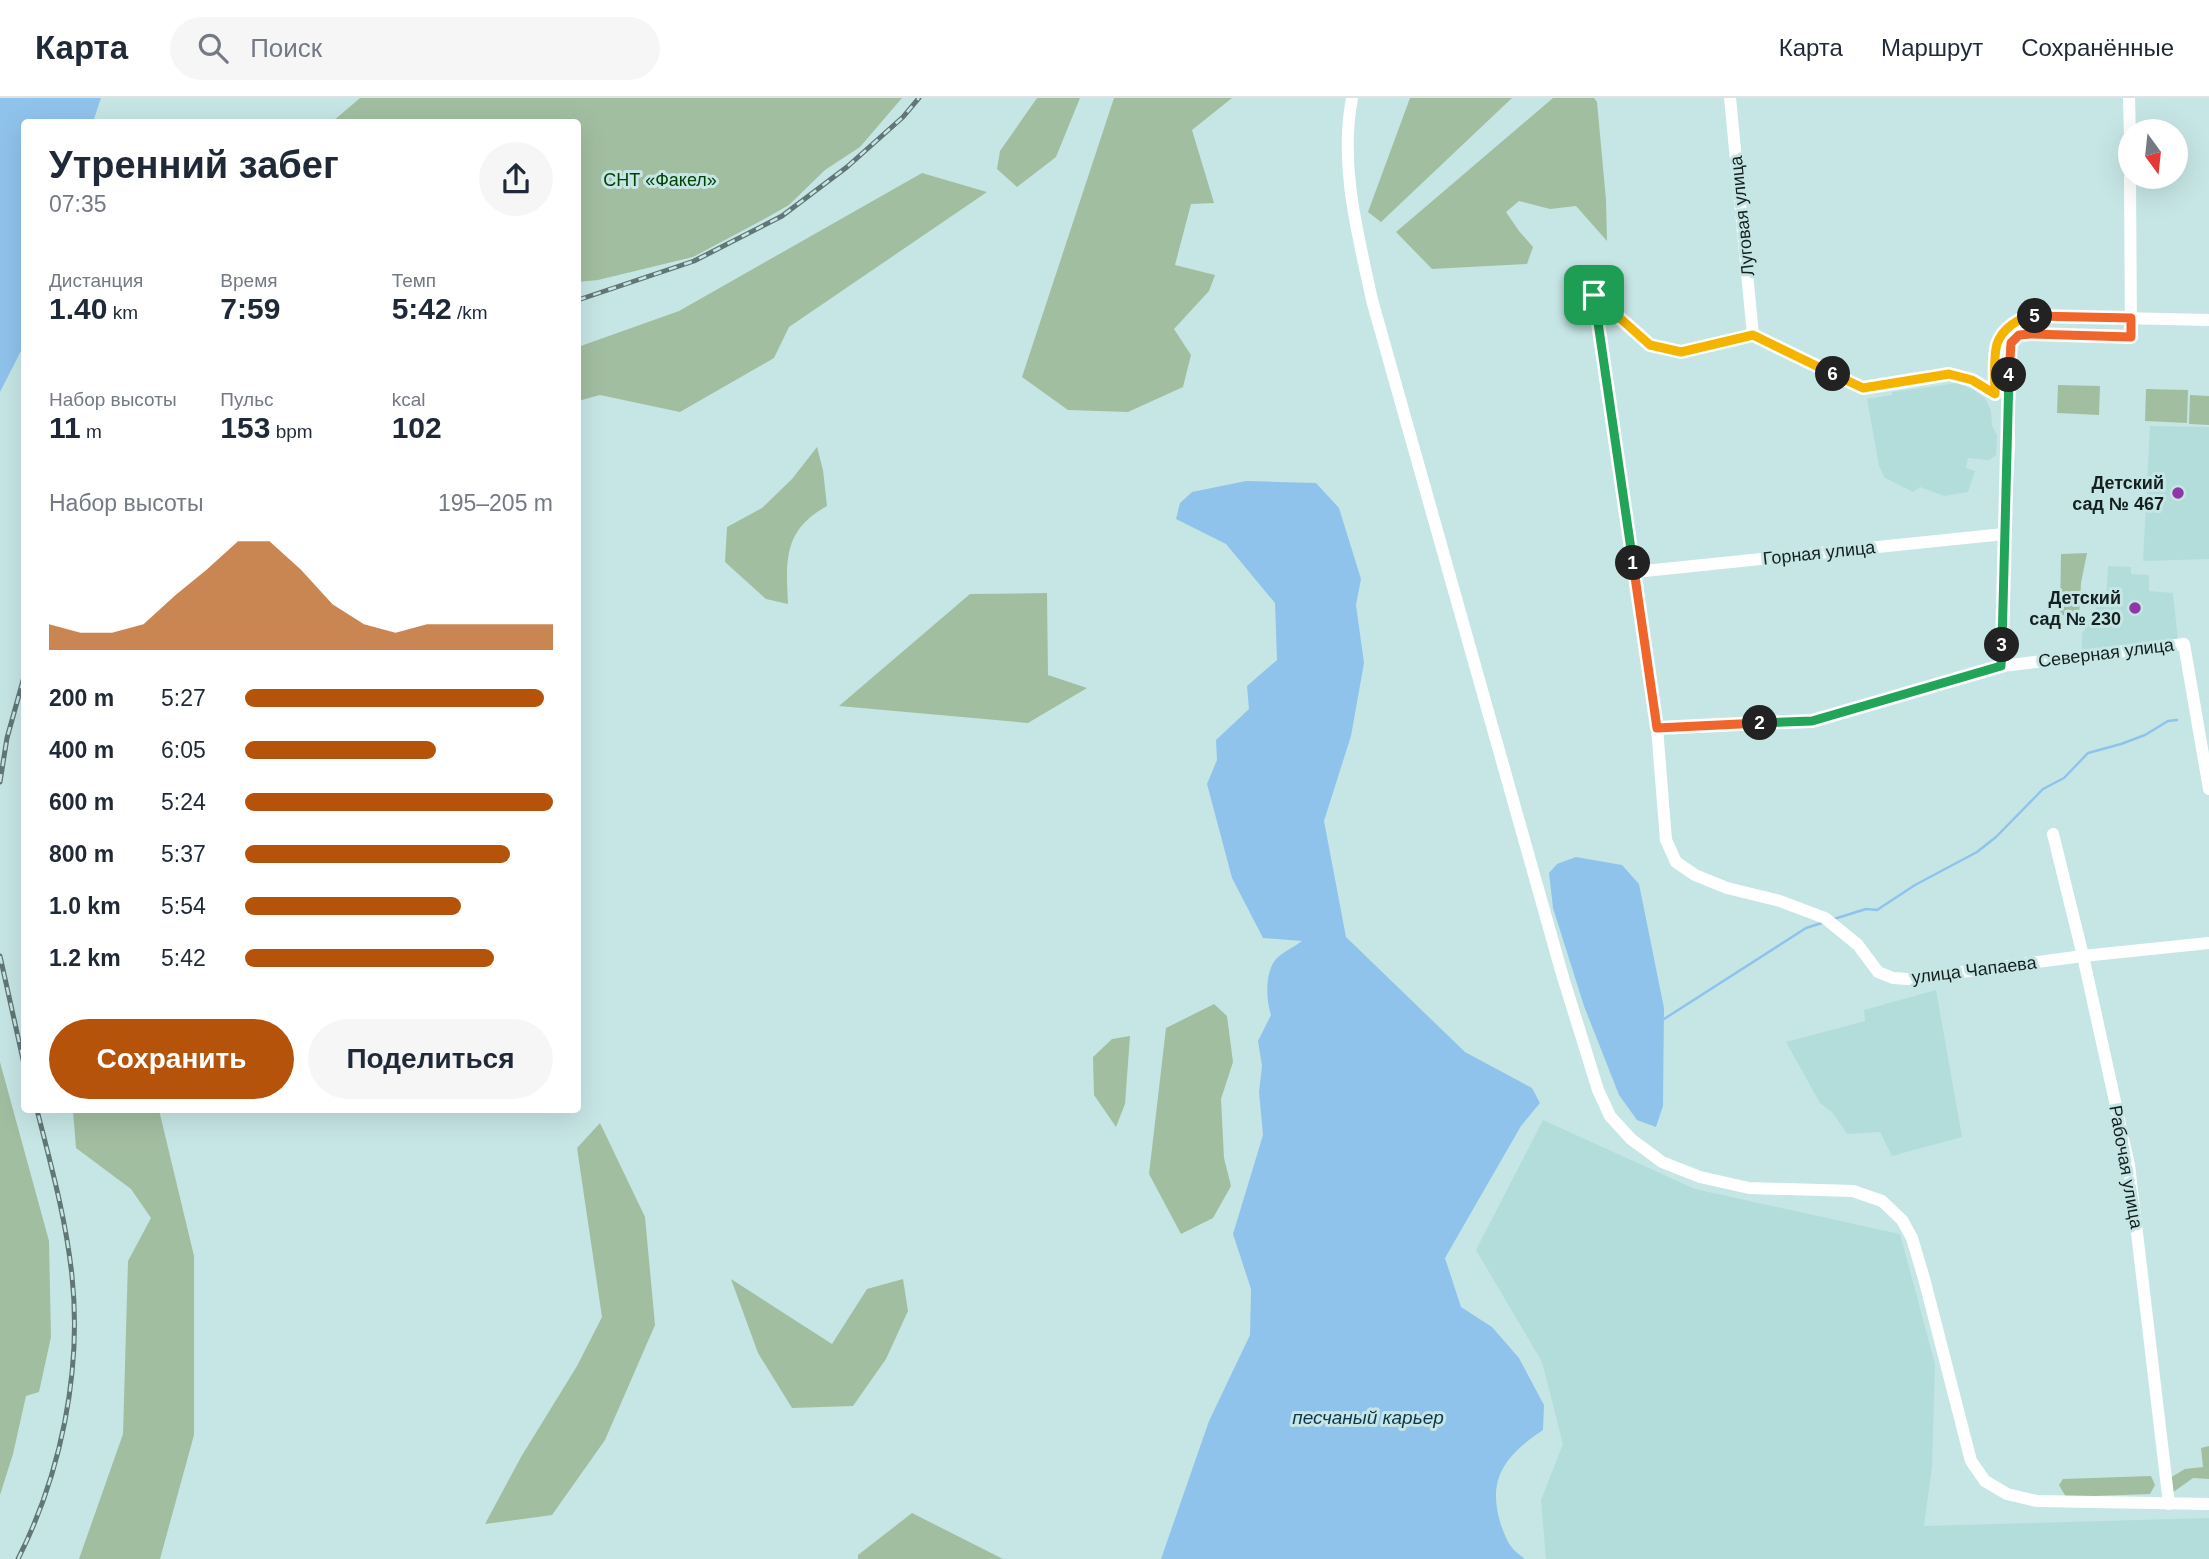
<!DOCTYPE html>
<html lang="ru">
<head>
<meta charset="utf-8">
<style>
	:root { --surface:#fff; --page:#f6f6f7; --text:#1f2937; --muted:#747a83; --line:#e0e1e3; --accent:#b45309 }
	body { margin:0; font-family:Helvetica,sans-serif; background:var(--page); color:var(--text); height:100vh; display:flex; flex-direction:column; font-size:26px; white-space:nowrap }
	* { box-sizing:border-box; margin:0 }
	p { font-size:23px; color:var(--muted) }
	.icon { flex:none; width:38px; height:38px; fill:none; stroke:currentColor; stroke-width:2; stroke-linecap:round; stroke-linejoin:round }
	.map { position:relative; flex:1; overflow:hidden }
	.drawer { position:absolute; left:21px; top:21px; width:560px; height:994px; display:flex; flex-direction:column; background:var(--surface); border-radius:7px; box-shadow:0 7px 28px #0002 }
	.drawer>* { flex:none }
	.needle { width:46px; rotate:165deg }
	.buttons { position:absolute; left:2118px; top:21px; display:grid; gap:14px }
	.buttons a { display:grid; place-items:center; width:70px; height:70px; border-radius:50%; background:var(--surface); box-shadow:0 7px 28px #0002; font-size:35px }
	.pin { position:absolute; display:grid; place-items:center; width:60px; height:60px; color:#fff; margin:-30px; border-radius:14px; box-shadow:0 4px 10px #0006 }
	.km { position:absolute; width:35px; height:35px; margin:-18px; border-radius:50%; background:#222; color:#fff; font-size:19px; line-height:35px; text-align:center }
	.round { display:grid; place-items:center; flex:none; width:74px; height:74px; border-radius:37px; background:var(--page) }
	.headline { display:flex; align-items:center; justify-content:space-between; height:119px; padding:0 28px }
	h1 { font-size:38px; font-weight:700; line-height:52px }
	.metrics { display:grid; grid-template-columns:repeat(3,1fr); gap:10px; height:119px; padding:7px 28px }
	.metrics div { display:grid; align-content:center }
	.metrics b { font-size:30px; font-weight:700 }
	.metrics small { font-size:19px; font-weight:400 }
	.metrics p { font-size:19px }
	.chart { height:196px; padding:14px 28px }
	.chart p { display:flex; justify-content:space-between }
	.chart svg { width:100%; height:126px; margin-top:7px; fill:var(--accent); opacity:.7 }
	.cta { display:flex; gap:14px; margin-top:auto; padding:14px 28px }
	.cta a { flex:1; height:80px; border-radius:42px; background:var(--accent); color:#fff; font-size:28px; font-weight:700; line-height:80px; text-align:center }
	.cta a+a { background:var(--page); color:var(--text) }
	ul { padding:0 28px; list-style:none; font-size:23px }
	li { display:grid; grid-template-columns:112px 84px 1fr; align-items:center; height:52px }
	li i { height:18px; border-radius:9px; background:var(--accent) }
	header { display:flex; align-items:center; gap:42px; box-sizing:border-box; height:98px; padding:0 35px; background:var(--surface); border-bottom:2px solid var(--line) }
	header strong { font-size:33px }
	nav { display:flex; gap:38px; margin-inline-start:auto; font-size:24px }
	.search { width:490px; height:63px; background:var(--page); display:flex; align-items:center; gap:18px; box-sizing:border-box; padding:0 24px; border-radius:38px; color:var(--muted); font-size:26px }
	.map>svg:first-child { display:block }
	.built { fill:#b3dddb }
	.green { fill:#a2bea1 }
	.water { fill:#90c3ec }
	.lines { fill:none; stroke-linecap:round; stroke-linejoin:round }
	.stream { stroke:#90c3ec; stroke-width:2.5 }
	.minor { stroke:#fff; stroke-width:12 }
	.rail-casing { stroke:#617675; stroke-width:5 }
	.rail { stroke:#c6e6e5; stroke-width:2.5; stroke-dasharray:8; stroke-linecap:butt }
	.split-1-casing { stroke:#fff; stroke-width:14 }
	.split-2-casing { stroke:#fff; stroke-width:14 }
	.split-3-casing { stroke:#fff; stroke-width:14 }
	.split-4-casing { stroke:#fff; stroke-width:14 }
	.split-5-casing { stroke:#fff; stroke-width:14 }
	.split-6-casing { stroke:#fff; stroke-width:14 }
	.split-7-casing { stroke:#fff; stroke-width:14 }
	.split-1 { stroke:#22a559; stroke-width:9 }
	.split-2 { stroke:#f0652b; stroke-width:9 }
	.split-3 { stroke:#22a559; stroke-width:9 }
	.split-4 { stroke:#22a559; stroke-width:9 }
	.split-5 { stroke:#f0652b; stroke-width:9 }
	.split-6 { stroke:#f5b400; stroke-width:9 }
	.split-7 { stroke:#f5b400; stroke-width:9 }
	.poi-dot { fill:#8e38a5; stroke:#c6e6e5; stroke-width:2.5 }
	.labels { text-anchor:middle; stroke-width:6; stroke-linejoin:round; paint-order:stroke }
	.park-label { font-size:18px; fill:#004204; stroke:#c6e6e5 }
	.street-label { font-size:18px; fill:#14201f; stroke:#c6e6e5 }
	.poi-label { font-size:18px; font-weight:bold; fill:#14201f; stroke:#c6e6e5; text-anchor:end }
	.water-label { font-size:19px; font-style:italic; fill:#0d3550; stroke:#c6e6e5 }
</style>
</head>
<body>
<header>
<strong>Карта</strong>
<div class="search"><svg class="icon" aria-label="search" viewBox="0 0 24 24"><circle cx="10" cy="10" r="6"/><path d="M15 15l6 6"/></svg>Поиск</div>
<nav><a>Карта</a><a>Маршрут</a><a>Сохранённые</a></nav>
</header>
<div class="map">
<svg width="2209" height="1461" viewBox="0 0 2209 1461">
	<rect width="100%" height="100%" fill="#c6e6e5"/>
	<g class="built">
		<path d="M1958,285l16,7 11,8 6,13 1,15 5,9 -1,20 -7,5 -21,-2 -2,10 9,3 -7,21 -24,4 -24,-9 -7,5 -28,-14 -6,-12 -12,-67 25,-4v-3z"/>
		<path d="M2150,328l59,1v132l-66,2z"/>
		<path d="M2108,468l23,1v7l18,1v16l24,2 5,48 -96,12v-19l16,-29 8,-1z"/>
		<path d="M1936,892l26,147 -70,19 -12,-24 -33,2 -14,-21 -13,-10 -34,-61 79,-21 -1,-11z"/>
		<path d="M1543,1022l152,69 205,45 35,130 -3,103 -8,59 285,-8v41h-663l-5,-59 22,-56 -21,-82 -66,-112z"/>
	</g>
	<g class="green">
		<path d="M360,0h542l-42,49 -35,23 -36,35 -21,12 -75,40 -95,23 -20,2v-160h-246z"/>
		<path d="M1037,0h43l-24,59 -39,30 -20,-18 3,-18z"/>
		<path d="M1114,0h118l-40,32 22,73 -23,1 -16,61 40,10 -6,16 -35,38 17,26 -8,32 -55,25 -60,-2 -46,-33z"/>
		<path d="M1410,0h102l-131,124 -13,-10z"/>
		<path d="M1553,0h41l3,4 9,98 1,41 -31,-35 -26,3 -31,-8 -13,11 13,19 14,16 -6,17 -95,5 -36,-37z"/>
		<path d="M922,75l65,19 -198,135 -15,31 -94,54 -80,-17 -22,6v-54l101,-36z"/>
		<path d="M2058,287l42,1 -1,29 -42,-2z"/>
		<path d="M2146,291l42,1 -1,33 -42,-2z"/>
		<path d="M2190,297l19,1v29l-20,-1z"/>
		<path d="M817,349l6,23 4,36c-44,24 -41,55 -39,98l-22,-5 -41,-37 2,-35 35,-19 30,-29z"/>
		<path d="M2087,455l-6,30 -2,33 -19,-1 1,-61z"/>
		<path d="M1047,495l1,82 39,13 -59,35 -189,-17 131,-112z"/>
		<path d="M1214,906l13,12 6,46 -12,37 3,59 7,28 -18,32 -32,16 -32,-60 17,-146z"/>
		<path d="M1130,938l-5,68 -9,23 -22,-32 -1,-38 19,-18z"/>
		<path d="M0,964l49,179 2,96 -12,55 -13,4 -13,58 -13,41z"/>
		<path d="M73,1012h86l35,146v179l-34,124h-81l44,-125 5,-173 23,-43 -20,-29 -55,-41z"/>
		<path d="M600,1025l45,94 10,108 -50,115 -53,75 -67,9 36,-67 56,-91 25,-49 -25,-169z"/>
		<path d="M731,1181l101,65 35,-55 36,-10 5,32 -22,48 -33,47 -61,2 -34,-55z"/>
		<path d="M2209,1348v33l-16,-1 -21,15 -4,-14 17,-10 18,-2 -2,-19z"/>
		<path d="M2151,1378l4,9 -5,9 -84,3 -7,-12 4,-6z"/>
		<path d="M912,1415l91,46h-145v-4z"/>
	</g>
	<g class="water">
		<path d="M0,0h101l-8,24h-69v223l-24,47z"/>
		<path d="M1246,383l70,2 23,25 22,71 -5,26 8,58 -13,73 -27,85 22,116 119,115 67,36 8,15 -19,23 -76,132 16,49 31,20 27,31 25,47 -1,25c-37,25 -57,48 -42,95 7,18 8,22 24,34h-364l48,-138 41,-86 1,-46 -18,-55 30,-99 -4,-43 3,-26 -4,-25 13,-26c-5,-16 -7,-45 7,-58 7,-6 16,-10 24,-16l-39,-3 -31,-60 -25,-94 10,-24 -1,-20 33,-31 -2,-23 30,-26 -2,-57 -49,-59 -50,-25 4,-16 12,-11z"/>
		<path d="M1576,759l46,8 17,19 25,124 -1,98 -7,21 -19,-7 -18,-25 -35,-89 -31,-98 -4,-35 8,-9z"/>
	</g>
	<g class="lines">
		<g class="stream">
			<path d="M1834,821l32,-10 11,1 38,-25 62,-33 19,-15 47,-48 21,-11 24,-25 33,-9 24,-9 23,-14 9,-1"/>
			<path d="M1664,921l142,-91 19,-6"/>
		</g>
		<g class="minor">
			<path d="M1352,0c-13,68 6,136 20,202l190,674 36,116 12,26 21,23 31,23 38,15 49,11 104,3 29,10 20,19 10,18 13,44 46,179 14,20 22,13 30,7 172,3"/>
			<path d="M1730,0l23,237"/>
			<path d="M2129,0l1,39"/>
			<path d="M1593,197l64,433 9,112 10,22 19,13 32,13 53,13 45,17 33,27 20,27 15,6 15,1 175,-23 126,-13"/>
			<path d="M1593,197l57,50 30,7 73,-17 110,53 86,-14 23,6 23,14c1,-37 -5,-59 33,-78l181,4"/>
			<path d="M1635,474l369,-38"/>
			<path d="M2002,568l2,-132 5,-89 -1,-49 3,-53 8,-8 12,-1 100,3 -1,-160"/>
			<path d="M1657,630l155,-7 190,-55 182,-22 25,145"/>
			<path d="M2053,736l30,122 46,209 40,339"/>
		</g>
		<defs>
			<g id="rail">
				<path d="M578,202l116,-39 88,-45 65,-49 56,-50 16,-19"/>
				<path d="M0,684l7,-44 17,-61"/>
				<path d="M0,858l24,108"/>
				<path d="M18,1461c43,-85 64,-188 54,-283 -6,-57 -21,-111 -35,-166"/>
			</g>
		</defs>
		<use href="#rail" class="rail-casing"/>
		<use href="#rail" class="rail"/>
	</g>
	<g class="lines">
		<defs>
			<path id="split-1" d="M1594,197l39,268"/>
			<path id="split-2" d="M1633,465l24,165 103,-5"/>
			<path id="split-3" d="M1760,625l52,-2 189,-55 1,-21"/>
			<path id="split-4" d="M2002,547l7,-270"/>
			<path id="split-5" d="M2009,277l2,-32 8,-8 12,-1 100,3v-19l-96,-2"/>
			<path id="split-6" d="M1833,276l30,14 86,-14 23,6 23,14c0,-15 -2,-36 2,-50 5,-15 23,-28 38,-28"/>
			<path id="split-7" d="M1594,197l56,50 31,7 72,-17 80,39"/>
		</defs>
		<use href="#split-1" class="split-1-casing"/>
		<use href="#split-2" class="split-2-casing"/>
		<use href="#split-3" class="split-3-casing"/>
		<use href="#split-4" class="split-4-casing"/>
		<use href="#split-5" class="split-5-casing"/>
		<use href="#split-6" class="split-6-casing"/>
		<use href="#split-7" class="split-7-casing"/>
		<use href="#split-1" class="split-1"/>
		<use href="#split-2" class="split-2"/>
		<use href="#split-3" class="split-3"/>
		<use href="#split-4" class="split-4"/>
		<use href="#split-5" class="split-5"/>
		<use href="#split-6" class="split-6"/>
		<use href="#split-7" class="split-7"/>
	</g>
	<g class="poi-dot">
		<circle cx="2178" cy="395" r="7"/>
		<circle cx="2135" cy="510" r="7"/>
	</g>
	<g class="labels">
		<g class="park-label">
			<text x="660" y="88">СНТ «Факел»</text>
		</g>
		<g class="street-label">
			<text transform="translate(1742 118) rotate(-96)" y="6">Луговая улица</text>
			<text transform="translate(1819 455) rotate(-6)" y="6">Горная улица</text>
			<text transform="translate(2106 555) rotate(-7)" y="6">Северная улица</text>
			<text transform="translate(1974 872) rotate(-7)" y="6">улица Чапаева</text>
			<text transform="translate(2126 1069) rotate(80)" y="6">Рабочая улица</text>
		</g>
		<g class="poi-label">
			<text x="2164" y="391">Детский<tspan x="2164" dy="21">сад № 467</tspan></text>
			<text x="2121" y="506">Детский<tspan x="2121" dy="21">сад № 230</tspan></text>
		</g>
		<g class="water-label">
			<text x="1368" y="1326">песчаный карьер</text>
		</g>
	</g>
</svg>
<div class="buttons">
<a><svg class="needle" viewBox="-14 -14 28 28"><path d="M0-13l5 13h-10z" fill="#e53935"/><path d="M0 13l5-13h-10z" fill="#747a83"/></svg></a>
</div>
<div class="pin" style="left:1594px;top:197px;background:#1e9e55"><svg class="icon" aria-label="arrive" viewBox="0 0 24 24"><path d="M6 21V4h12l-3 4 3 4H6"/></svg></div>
<b class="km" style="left:1633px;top:465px">1</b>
<b class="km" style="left:1760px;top:625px">2</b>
<b class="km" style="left:2002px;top:547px">3</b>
<b class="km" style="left:2009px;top:277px">4</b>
<b class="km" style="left:2035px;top:218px">5</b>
<b class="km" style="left:1833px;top:276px">6</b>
<section class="drawer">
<div class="headline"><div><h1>Утренний забег</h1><p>07:35</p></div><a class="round"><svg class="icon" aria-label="share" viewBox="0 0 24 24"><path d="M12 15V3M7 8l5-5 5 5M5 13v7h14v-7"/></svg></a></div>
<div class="metrics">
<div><p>Дистанция</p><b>1.40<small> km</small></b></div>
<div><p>Время</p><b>7:59</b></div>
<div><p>Темп</p><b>5:42<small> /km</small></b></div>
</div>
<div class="metrics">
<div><p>Набор высоты</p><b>11<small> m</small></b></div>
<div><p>Пульс</p><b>153<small> bpm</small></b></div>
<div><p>kcal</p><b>102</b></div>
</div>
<div class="chart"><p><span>Набор высоты</span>195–205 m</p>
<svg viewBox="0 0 160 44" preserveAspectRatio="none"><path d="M0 44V35L10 38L20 38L30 35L40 25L50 16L60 6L70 6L80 16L90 28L100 35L110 38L120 35L130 35L140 35L150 35L160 35V44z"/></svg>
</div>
<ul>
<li><b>200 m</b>5:27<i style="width:97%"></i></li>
<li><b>400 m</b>6:05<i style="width:62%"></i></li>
<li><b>600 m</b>5:24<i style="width:100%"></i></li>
<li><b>800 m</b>5:37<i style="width:86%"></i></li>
<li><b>1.0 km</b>5:54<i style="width:70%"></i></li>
<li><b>1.2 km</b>5:42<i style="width:81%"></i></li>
</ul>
<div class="cta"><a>Сохранить</a><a>Поделиться</a></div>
</section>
</div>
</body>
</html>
